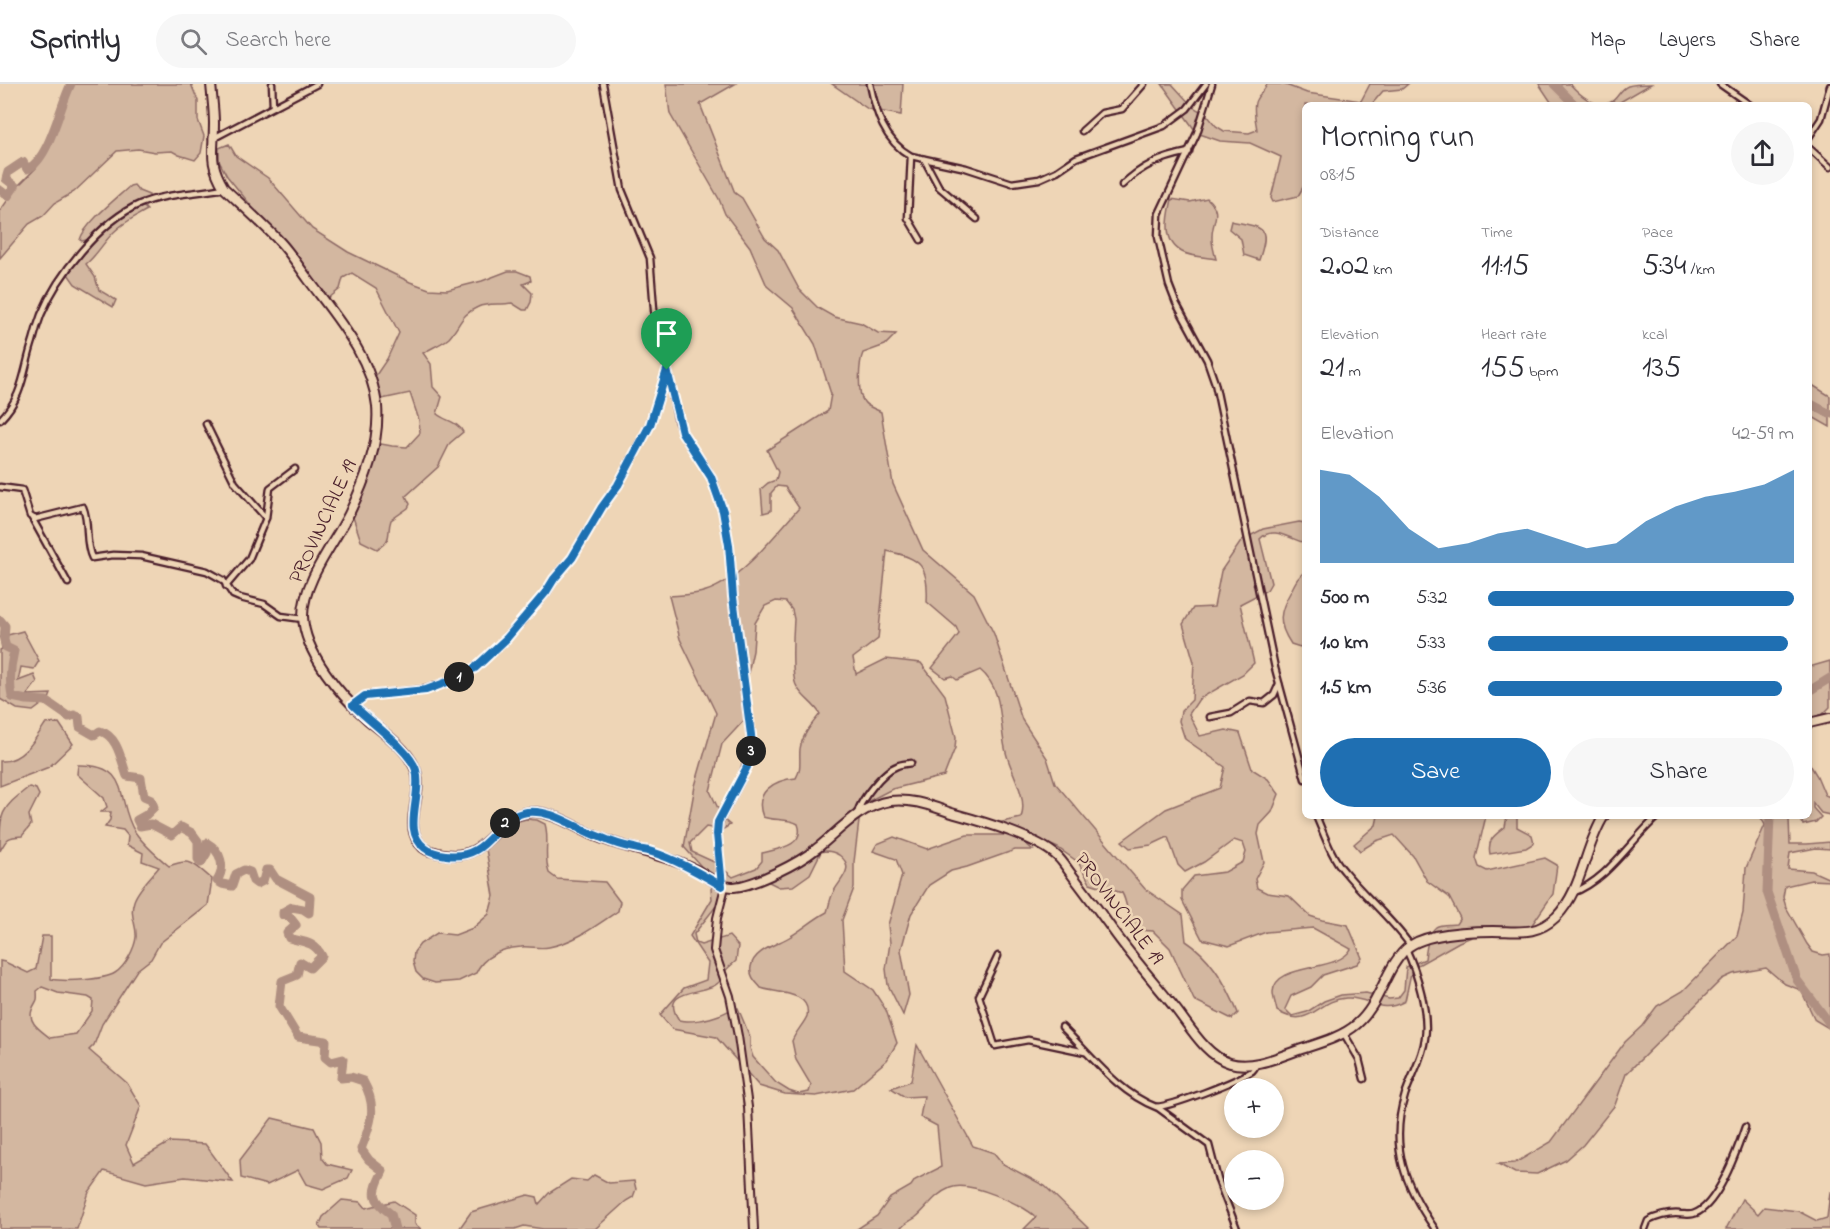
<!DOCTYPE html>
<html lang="en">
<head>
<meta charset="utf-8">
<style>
	:root { --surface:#fff; --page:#f7f7f7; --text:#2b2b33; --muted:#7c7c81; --line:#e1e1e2; --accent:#1f6fb2 }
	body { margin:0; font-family:"Indie Flower",sans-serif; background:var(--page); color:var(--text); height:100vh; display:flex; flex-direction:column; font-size:22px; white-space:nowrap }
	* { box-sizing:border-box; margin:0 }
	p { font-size:20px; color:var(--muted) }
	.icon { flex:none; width:33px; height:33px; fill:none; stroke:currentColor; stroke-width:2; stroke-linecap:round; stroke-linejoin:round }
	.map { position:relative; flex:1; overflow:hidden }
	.drawer { position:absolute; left:1302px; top:18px; width:510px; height:717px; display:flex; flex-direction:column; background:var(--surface); border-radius:9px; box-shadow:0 3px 9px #0003 }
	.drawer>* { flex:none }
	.tools { position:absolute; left:1224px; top:994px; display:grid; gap:12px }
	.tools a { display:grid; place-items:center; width:60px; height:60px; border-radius:50%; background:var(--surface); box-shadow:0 3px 9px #0003; font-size:30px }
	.pin { position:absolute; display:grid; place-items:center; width:51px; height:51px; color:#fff; margin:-62px -26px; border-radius:50% 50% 50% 0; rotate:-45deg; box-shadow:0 0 6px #0007 }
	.pin .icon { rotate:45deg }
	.km { position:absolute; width:30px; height:30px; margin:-15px; border-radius:50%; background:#222; color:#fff; font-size:16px; line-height:30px; text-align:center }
	.round { display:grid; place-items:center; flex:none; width:63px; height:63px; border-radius:32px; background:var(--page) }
	.overview { display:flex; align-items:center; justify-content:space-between; height:102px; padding:0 18px }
	h1 { font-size:33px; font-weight:600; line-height:45px }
	.metrics { display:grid; grid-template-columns:repeat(3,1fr); gap:9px; height:102px; padding:6px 18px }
	.metrics div { display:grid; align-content:center }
	.metrics b { font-size:30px; font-weight:600 }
	.metrics small { font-size:16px; font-weight:400 }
	.metrics p { font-size:16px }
	.chart { height:168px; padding:12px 18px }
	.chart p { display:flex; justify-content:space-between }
	.chart svg { width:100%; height:108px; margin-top:6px; fill:var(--accent); opacity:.7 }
	.button { display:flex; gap:12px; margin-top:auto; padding:12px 18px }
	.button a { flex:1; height:69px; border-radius:36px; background:var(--accent); color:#fff; font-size:24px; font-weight:600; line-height:69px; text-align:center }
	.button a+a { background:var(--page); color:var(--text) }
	ul { padding:0 18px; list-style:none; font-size:20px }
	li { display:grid; grid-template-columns:96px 72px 1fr; align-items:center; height:45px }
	li i { height:15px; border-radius:8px; background:var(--accent) }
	header { display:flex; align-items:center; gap:36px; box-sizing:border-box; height:84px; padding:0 30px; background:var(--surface); border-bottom:2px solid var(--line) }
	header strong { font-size:28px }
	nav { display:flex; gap:33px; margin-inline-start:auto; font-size:21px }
	.search { width:420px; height:54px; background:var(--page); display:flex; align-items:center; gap:15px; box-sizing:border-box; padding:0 21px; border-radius:33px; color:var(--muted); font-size:22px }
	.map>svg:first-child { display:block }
	.green { fill:#d3b7a0; stroke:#8e6b66; stroke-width:1.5; fill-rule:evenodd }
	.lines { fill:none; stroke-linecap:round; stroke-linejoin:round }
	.river { stroke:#af8f81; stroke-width:9 }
	.minor-casing { stroke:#4a1f2b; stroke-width:9 }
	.tertiary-casing { stroke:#4a1f2b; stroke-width:10 }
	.primary-casing { stroke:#4a1f2b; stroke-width:12 }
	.minor { stroke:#eed5b6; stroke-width:4.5 }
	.tertiary { stroke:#eed5b6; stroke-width:6 }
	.primary { stroke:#eed5b6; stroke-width:8 }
	.route-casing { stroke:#fff; stroke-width:12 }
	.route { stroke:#1f6fb2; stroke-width:8 }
	.labels { text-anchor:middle; stroke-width:5; stroke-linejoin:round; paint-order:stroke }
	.street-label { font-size:21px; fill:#4a1f2b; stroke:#eed5b6 }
</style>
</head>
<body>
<header>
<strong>Sprintly</strong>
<div class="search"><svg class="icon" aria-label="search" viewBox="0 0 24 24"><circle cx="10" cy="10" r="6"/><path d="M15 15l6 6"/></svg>Search here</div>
<nav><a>Map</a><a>Layers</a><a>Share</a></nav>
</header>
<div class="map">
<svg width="1830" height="1145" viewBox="0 0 1830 1145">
	<rect width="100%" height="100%" fill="#eed5b6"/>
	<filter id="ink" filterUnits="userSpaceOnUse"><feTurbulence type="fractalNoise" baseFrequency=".0167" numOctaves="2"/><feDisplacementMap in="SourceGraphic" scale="12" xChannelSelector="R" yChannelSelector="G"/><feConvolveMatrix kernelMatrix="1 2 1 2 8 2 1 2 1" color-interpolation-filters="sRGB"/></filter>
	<g filter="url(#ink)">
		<g class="green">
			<path d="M72,0h119l7,17v19l6,16 -3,17 -6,7 -16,-5 -7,-4 -17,1 -17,-3 -21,2 -43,41 -19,11 -12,13 -14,8 -29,34v-47l17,-24 19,-19 15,-23z"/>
			<path d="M666,0h69l-35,20 35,89 7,5 23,40 13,12 21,39 19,19 16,9 27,6 17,10 18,1 -11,11 -22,8c-4,9 -6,41 1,49 3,5 12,7 17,10l12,72 30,66 51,44 20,40 28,86 25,38 8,25 90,106 38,26 3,26c26,17 41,44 52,72l-6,6 -38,-19 -24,-52 -17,-17 -17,-1c-10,-10 -7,-25 -14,-37l-32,-10 -12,-21 -20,-14 -25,-11 -40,-13 28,-6c7,-20 -8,-42 -14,-62 -9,-28 -1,-65 -27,-86l-23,10 -5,-4 -7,2 -13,-10 27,-34 -3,-7 -29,-25c2,-36 -6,-44 -40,-51l-9,88 -25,19 3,16 30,-15 35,4 24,32 11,42 -1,11 -11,28 -52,13 -31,16 -7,57v26l-12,32 3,51 28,19 13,20 11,33 -10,17 -34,29 -37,7 -31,-2 -26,-8 -43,-49 -44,-8 -12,-14 24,-27 22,-8 2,-17 -18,-27 22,-37 -1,-10 4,-7 -31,-35 11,-61 21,-73 -36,-74 -11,-43c12,-1 26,-1 37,-5 36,-12 68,-55 93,-83l-14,-21 -8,-1 -6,7v18l-8,2 -2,-24 7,-6 8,-3 2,-8 -11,-22 61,-39 3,-17 -16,-50 -22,-36 -26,-22 -17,-39 -25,-33 -6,-15 -49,-85zM776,517l10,1 6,8 2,9c-1,14 -3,55 2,66 5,12 18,18 24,29 -8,10 -18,21 -20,35 -1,11 2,19 -4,29 -22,2 -43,14 -33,39 11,4 25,1 35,7 8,22 -21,25 -36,29v8l-6,7 -23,9 -17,-14 -24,-11 -2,-9 16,-16 16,3 8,-5 -7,-6 -13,-28 12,-47 27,-29 -3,-33 7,-31 2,-28 10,-17zM825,767c6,0 9,1 14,4 18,13 0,25 -6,38 -3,6 -4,13 -6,19 -13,7 -23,16 -36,24 -12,8 -38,14 -40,31 -2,9 5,15 10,21 13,5 51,3 46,28 -2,6 -12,17 -15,25l4,19 15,25 -2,7 -11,2 -9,-3 -13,-8 -23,-26 -3,-9v-11l-12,-29c-7,0 -12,5 -19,7 -10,4 -30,8 -40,5 -22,-33 28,-25 39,-37 4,-3 2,-4 5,-8 2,-6 9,-10 13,-14l2,-15 -9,-10 -28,9 -5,-2 -2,-9 34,-43 20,-10 17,-1 14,7 14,-1 17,-12 11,-22z"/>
			<path d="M832,0h71l-2,31 -33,-6z"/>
			<path d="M1162,0h10l21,23 14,8 9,11 8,5 25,2 8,-3c-1,-8 -5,-23 -1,-30 3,-7 9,-9 11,-16h16l24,9 54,8 9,-17h38l-6,5 -19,2 -12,14h-66v79l-7,12 -25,6 -2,-4 10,-41 -31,-14 -30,-2 -23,-8z"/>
			<path d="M1539,0h31c8,9 27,27 41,18 7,-4 9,-13 17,-16 6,-2 16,-2 23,-2l-36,21h-62z"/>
			<path d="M229,60l7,12 32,22 44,51 36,23 62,30 19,7 18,1 35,-9 26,-10h9l13,5 1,5 -8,3 9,9 -1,9 -4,8h-4l-11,-7c-11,2 -26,0 -34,4 -17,7 -18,19 -29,31 -7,6 -18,10 -26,15l8,11 2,23 9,10 -5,17c9,7 21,8 26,18l-13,11 -12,24 -32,29 4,8 -2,4 -17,12c-5,14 3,19 -14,29l-16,-8 -10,-30 25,-68 16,3 15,1 13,-14 -1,-13 -9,-27 -33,7 -5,-19 15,-22 12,-26 -23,-45 -24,-15 -9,5 -3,11 -16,13 -38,-53 -59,-73 -8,-15v-13z"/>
			<path d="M134,101l5,6 10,4v3l-26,11 -32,30 -9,2 -2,-1c4,-16 37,-42 50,-54z"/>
			<path d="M1207,114c17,16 4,22 5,41 0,6 2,13 4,20 -10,-2 -25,-2 -34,-7 -20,-11 -14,-35 -10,-53l18,3z"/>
			<path d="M139,123h5l3,3c-12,7 -23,12 -32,21 -11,10 -17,23 -29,33l9,13 4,13 17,10 -3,7 -38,-23 -7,-10c19,-26 41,-52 71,-67z"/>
			<path d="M1231,137c32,7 40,4 28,39l-15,-5 -3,-16 -12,-10z"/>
			<path d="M1809,299l21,13v31l-21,-12z"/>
			<path d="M1299,438l6,1v20c-15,-4 -33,-18 -45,-4l11,44 -4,7 -27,14 14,59 -11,11 -44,25 -10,15 11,22 26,-6 14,3 12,36 16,10 11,15 -7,18 -12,13 -2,9 6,28 -9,17 2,9 10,5 22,3 21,20 12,4 26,5 14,33 -5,6 -34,11 -12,12 -20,9 -6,13 7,7 15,-4 17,-11 17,-6 25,-2 23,6 9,-1 6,-8 2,-23 19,-8c1,-10 3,-26 11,-32 5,-3 14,-2 20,-3l4,-6 -11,-21 -22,-16 -14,-25 -19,-21 -18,6 -16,10 -6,-7 22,-19 2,-9h108l-10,42 3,9 8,4 58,-13 12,7 -4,29 -26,38h-43l-25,10 -41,23 -7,8 -6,28c-27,15 -35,-5 -59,-3 -30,2 -35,33 -69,13 -1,-6 -4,-13 -4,-19 2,-30 65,-19 78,-43l-38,-21 -47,4 -37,14 -27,-7 -20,-39v-10l12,-14 31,-4 18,-10 3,-10 -3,-9 -9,-3 -30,22 -19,10 -7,-7 -10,-28 -17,8 -21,3 -8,-7 44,-32 54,-21 5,-21 -40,-28 -6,-18 2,-10 11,-11 2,-38 -11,-38 10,-16 21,-1 7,-36 21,-31 21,-11z"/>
			<path d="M1305,488v70l-5,5 -9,-3c-14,-21 -12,-32 0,-53 4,-8 7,-15 14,-19z"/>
			<path d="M23,547l16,30 -5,8 -13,-2 -3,14 16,-6 3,7 -10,13 24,-1 -2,5 -16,12 -16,-2 -17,-10v-49l2,-1 -2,-12z"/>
			<path d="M1830,577v46l-10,10 -11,3v-53z"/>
			<path d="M59,639l14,21 -24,23 -49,19v-25c21,2 35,-21 45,-37z"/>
			<path d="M1809,679l8,13 8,19 5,2v18l-9,-2 -8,-10v5l8,9 -5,5 -13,3 -2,-7 -6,-2 -6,3 1,25h17l23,-2v7l-14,-1 -26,5 -2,16 24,2 18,8v2l-19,-1 -26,6 -2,11 3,10 21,37 6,8 10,3 7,-1v75l-15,-9 -14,-30 -16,-6 -19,-16 -33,6 -11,5 -96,95 -11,31 -32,40 -17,15 -29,14 -22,-1 -17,-9 17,-1 36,-21 74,-100 17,-16 15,-20 26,-15 54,-55 6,-23 3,-45 19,-43 -5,-9h49z"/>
			<path d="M78,681c55,-1 37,36 57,67 9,13 22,24 34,34 24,-9 24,-2 43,13l-4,26 -48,38 -9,16 -14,11 -35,54 -8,21 -5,5 38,33 14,23 -15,39 8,18 36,-21 35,2 28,38 -48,-5 -39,6 -42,-12 -15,21 -12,37h-77v-268l5,1 23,11 8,-4 6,-33h9v43c13,3 53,1 64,-6 10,-6 20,-25 21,-36 1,-13 -7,-21 -2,-36 4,-12 17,-24 25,-34l-17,-6 1,-8 -16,-8 1,-9 -5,-6 -18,-3 5,-7 1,-8h-10l6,-5 -3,-9 -27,-24zM42,903l16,6 30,4 5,3 -1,11 -16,23 -26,4c-8,-7 -23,-15 -18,-28 4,-11 6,-6 5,-19z"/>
			<path d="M29,703l7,2 3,6 -10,20 2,10 -9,11c-15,1 -15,2 -22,15 0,-40 0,-41 29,-64z"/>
			<path d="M1507,732h10v11l15,8 2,8 -8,5 -36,6c-3,-15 5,-19 15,-27z"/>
			<path d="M526,735l11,1 8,4c5,17 -2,30 4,49l8,6 48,3 15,20 -2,9c-22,15 -43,31 -69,36 -9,2 -19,-1 -28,0 -18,1 -38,9 -45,26l-17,8 -24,2 -12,-4 -7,-7 -3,-10 1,-10 6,-8 17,-11 18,2 18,-7 16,-14 5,-18 -8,-47 17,-24z"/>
			<path d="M967,751h49l17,15h-18l-48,17 -16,4 -22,14 -18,29 -10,36 8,45 -6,20 -15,-30 -2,-16 4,-26 -2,-18 14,-50 -6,-16 -23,-8 4,-7 17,-7 33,12z"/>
			<path d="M917,961l56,101 21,7 9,11 42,22 44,43h-65l12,-12c-15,-13 -67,-37 -86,-29 -17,7 -22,20 -35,30 -6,4 -10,5 -15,11h-43l20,-13 13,-18 21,-12 4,-6 26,-13 -4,-41 -17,-9 4,-21 -19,1 -14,-9 20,-7z"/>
			<path d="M272,1034l42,10 7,14 1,16 5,6 25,6 -4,8 -25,11 -17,-5 -8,-14 -31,15 -26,-7 -1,-18z"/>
			<path d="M594,1091l15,8 25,-2 2,8 -3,8 -7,4 -31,28h-52l-19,-3 -9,3h-56l12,-17 57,-17 9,2 2,7 10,-11 22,-14 16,2z"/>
			<path d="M1830,1107v38h-104l16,-30 16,15 6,-7 34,4 19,10 10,-3z"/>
			<path d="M342,1116l19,2 5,6 28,-7 21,14v9l6,5h-100l-2,-3 4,-9z"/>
		</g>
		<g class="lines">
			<g class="river">
				<path d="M1554,0l21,21"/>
				<path d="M0,106l8,6 7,-10 -9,-7 2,-7 15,-10 4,7c22,-8 33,-64 44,-85"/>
				<path d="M1809,319l21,11"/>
				<path d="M0,536l5,6 -1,14 2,7 8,4c-4,16 -5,29 -2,46l15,3 19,1 23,16 5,-2 5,2 1,10 14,8 6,-4c18,5 21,29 27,45l14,2 3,18 7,3 3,8 -8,8 -9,5 3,6 11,-2 21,11 9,-8 11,6 6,8v18l3,4 6,-10v-10c14,8 19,24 10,38l5,3 10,2 4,-12 8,-4 6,2 3,9 4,3 6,-3 3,-11h4l6,9 34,18 -1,16 -6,-4 -11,-2 -9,5v3l6,1 7,9 -9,8 2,5c14,4 25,3 33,18l-12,12 -10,-6 -3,13 -15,6 -3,25 19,31 28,4 -1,16 6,5 12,-3 -2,19 10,-1 12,4c15,26 8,42 -2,68l8,11 14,11c-11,22 -12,28 8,43l4,15"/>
				<path d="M1809,607l21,-13"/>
				<path d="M1770,732l-3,76 30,88 33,44"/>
			</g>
			<defs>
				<g id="minor">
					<path d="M272,0l1,22"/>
					<path d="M603,0l19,106 28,68 5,64 14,55 9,45 9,19 20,28 7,14 9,28 6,34 4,52 19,149 -11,34 -22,42 -2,12 5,52"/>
					<path d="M870,0c6,29 14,57 41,72l55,12 46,15 27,-4 18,-8 19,-13 88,-32 23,-17 19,-25"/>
					<path d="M1212,0l-15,49 -38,81 -1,23 11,48 7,18 31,57 8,23 60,285 30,111"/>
					<path d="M1720,0l30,21"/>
					<path d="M1082,47l20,-18 20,-4 22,-25"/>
					<path d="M1809,53l12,-18 9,-33"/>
					<path d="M212,55l105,-55"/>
					<path d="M1809,64l21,19"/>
					<path d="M911,72l-3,62 13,22"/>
					<path d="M924,75l15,28 38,32"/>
					<path d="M1122,101c21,-20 38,-27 67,-33"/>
					<path d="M0,336c24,-24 23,-49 33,-79 2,-8 5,-18 8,-26 16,-39 59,-94 99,-111 26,-11 56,-10 84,-16"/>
					<path d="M206,340l29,59 31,35"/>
					<path d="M0,403l22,3 8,26 5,3 48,-12c7,16 1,35 9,51l21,-3 28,1 66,15 16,9 10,15 7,3 24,6 17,12 22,3"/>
					<path d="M32,434l36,65"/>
					<path d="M226,502l23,-27 17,-41 4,-30 25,-19"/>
					<path d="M353,621l12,-9 61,-7 24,-8 25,-13 31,-29 41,-47 7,-13 18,-21 30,-51 16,-22 32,-60 17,-54"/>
					<path d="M1210,633l21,-4 19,-12 14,2 10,-8 5,-11"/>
					<path d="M857,731c2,-14 26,-44 40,-49 4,-2 10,-2 14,-3"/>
					<path d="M1316,732c8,18 15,40 28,55 21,26 47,47 66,74"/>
					<path d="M1572,809c36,-13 57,-51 86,-77"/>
					<path d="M1406,865c11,23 23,64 19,89 -2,20 -14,38 -20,57 -16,52 0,91 30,134"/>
					<path d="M998,872l-19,40 16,50 33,-6 57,12"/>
					<path d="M1062,943c29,28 55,65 94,80 17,-1 81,-26 96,-36 3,-3 3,-4 5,-8"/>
					<path d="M1343,948l16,27 5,20"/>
					<path d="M1157,1023l52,38 9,35 19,49"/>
					<path d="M1645,1145l3,-8c10,-5 20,-8 32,-7 4,0 9,1 13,0 24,-6 45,-66 52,-87"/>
				</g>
				<path id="tertiary" d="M725,803l-8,31 -3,32 16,46 8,40 10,71 6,122"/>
				<g id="primary">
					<path d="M211,0c1,13 3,26 3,39 0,30 -6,38 10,65 19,18 39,36 57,55 10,11 18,24 27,36 28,38 64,78 69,127 3,37 -12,75 -28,108 -15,30 -46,67 -46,102 1,37 38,80 64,103 16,13 38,28 47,47 12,24 -11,55 5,77 6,8 11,8 19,10 56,13 55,-44 98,-41 22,2 42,17 62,25 32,13 66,17 96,32 14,6 24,19 40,18 21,-2 65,-24 82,-38 23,-18 43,-43 74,-48 23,-3 43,6 65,13 29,8 82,23 103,43 6,6 9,12 14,18 14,18 27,36 40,54 20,28 42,53 63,79 15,19 31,48 55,55 22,6 46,-5 66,-12 20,-7 45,-13 61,-27 24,-21 27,-54 49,-75 17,-16 64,-18 87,-18 25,0 43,5 63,-14 27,-27 28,-70 48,-101"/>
					<path d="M1809,639l21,-5"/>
				</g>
			</defs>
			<use href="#minor" class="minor-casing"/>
			<use href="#tertiary" class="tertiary-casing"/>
			<use href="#primary" class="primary-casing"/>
			<use href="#minor" class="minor"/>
			<use href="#tertiary" class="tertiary"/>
			<use href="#primary" class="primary"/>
		</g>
	</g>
	<g class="lines" filter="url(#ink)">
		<defs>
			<path id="route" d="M667,286l15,62 29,45 12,34 6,34 4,52 18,138 1,11 -5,21 -29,55 -1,12 5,52c-23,-13 -45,-26 -70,-34 -6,-2 -12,-2 -18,-4 -11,-2 -23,-6 -34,-11 -24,-8 -47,-28 -73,-25 -34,5 -36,49 -81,43 -7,-1 -15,-2 -21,-7 -24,-17 -2,-53 -9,-78 -6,-20 -47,-49 -63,-65l12,-9 61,-6 24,-9 25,-13 31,-29 40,-47 8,-13 18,-21 30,-51 16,-22 32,-60z"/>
		</defs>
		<use href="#route" class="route-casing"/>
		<use href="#route" class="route"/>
	</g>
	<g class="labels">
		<g class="street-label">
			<text transform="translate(322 437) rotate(-65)" y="7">PROVINCIALE 19</text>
			<text transform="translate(1120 824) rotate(53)" y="7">PROVINCIALE 19</text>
		</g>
	</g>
</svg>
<div class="tools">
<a>+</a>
<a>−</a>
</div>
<div class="pin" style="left:667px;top:286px;background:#1e9e55"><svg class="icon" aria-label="arrive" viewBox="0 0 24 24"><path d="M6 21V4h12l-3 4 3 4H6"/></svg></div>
<b class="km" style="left:459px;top:593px">1</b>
<b class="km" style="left:505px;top:739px">2</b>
<b class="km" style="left:751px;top:667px">3</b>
<section class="drawer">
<div class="overview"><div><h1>Morning run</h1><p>08:15</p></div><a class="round"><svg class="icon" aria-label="share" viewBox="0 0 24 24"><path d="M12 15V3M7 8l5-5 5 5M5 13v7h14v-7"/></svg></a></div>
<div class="metrics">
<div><p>Distance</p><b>2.02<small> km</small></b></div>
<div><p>Time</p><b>11:15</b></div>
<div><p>Pace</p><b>5:34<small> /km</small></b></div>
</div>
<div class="metrics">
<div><p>Elevation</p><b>21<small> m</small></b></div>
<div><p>Heart rate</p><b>155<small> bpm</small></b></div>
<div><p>kcal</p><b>135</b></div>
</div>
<div class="chart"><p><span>Elevation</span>42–59 m</p>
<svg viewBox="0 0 160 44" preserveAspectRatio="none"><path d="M0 44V6L10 8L20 17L30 30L40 38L50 36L60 32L70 30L80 34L90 38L100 36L110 27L120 21L130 17L140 15L150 12L160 6V44z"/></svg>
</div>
<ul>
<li><b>500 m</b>5:32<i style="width:100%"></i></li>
<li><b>1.0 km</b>5:33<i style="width:98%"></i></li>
<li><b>1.5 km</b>5:36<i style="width:96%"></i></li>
</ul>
<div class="button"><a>Save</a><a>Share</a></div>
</section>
</div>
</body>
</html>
